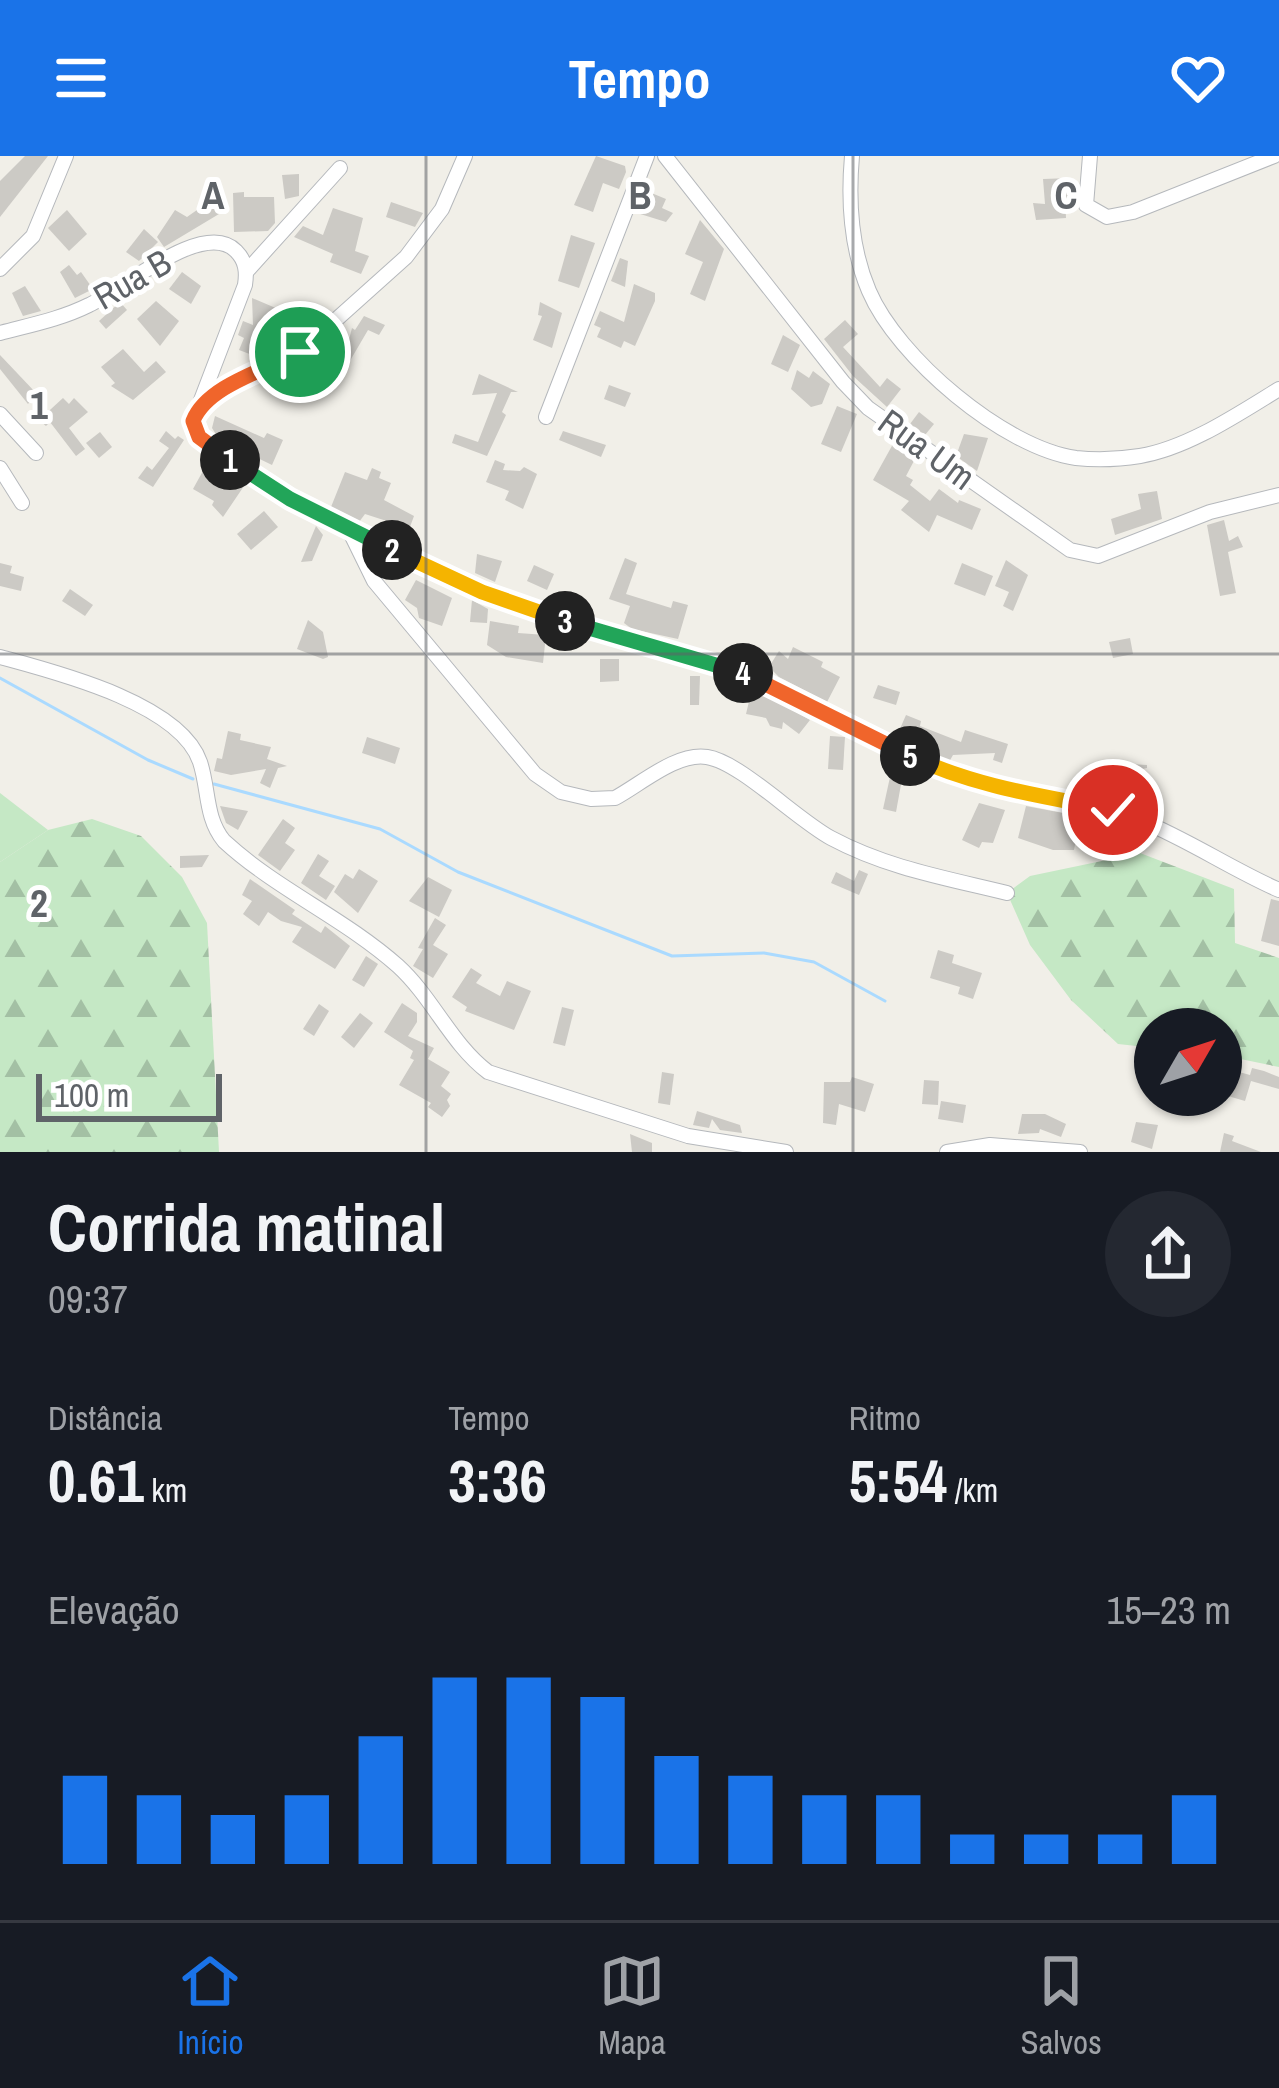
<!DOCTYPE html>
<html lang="pt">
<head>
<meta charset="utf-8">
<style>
	:root { --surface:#171b24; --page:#242831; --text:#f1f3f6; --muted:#9ea1a6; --line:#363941; --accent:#1a73e8 }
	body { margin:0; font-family:"Archivo Narrow",sans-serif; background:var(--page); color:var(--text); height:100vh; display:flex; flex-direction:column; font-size:45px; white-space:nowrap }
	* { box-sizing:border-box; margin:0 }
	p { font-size:39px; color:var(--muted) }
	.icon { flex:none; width:66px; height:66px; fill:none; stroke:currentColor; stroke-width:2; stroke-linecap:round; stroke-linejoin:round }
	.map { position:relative; height:996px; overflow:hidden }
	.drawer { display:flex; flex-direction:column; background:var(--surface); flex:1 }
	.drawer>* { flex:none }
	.needle { width:78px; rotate:51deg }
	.buttons { position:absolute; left:1134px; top:852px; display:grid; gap:24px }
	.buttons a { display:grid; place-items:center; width:108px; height:108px; border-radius:50%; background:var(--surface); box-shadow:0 3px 9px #0004; font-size:60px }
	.scale { position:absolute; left:36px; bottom:30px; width:186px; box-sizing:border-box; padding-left:12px; border:6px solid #5f6368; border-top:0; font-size:33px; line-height:42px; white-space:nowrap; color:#5f6368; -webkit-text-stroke:9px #fff; paint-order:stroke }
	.pin { position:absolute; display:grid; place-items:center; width:102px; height:102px; color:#fff; margin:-51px; border:6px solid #fff; border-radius:50%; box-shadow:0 3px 12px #0007 }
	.km { position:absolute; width:60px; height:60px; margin:-30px; border-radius:50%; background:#222; color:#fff; font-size:33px; line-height:60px; text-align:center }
	.round { display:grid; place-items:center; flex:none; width:126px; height:126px; border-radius:63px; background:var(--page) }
	.summary { display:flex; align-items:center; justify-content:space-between; height:204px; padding:0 48px }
	h1 { font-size:66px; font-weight:700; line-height:90px }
	.stats { display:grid; grid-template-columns:repeat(3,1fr); gap:18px; height:204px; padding:12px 48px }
	.stats div { display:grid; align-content:center }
	.stats b { font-size:60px; font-weight:700 }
	.stats small { font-size:33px; font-weight:400 }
	.stats p { font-size:33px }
	.chart { height:336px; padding:24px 48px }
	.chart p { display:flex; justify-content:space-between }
	.chart svg { width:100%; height:216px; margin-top:12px; stroke:var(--accent); stroke-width:6 }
	header { display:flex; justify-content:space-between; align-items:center; height:156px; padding:0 48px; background:var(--accent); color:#fff; font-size:54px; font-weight:700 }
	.dock { display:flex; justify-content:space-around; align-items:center; height:168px; border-top:3px solid var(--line); background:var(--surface); font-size:33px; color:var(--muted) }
	.dock a { display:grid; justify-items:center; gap:6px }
	.dock .selected { color:var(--accent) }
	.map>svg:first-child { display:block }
	.green { fill:#c5e8c5 }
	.forest { fill:url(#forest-firs) }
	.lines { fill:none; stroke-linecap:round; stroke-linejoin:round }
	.stream { stroke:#aadaff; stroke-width:3 }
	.building { fill:#cccac5 }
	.street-casing { stroke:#b5b8bc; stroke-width:16 }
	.street { stroke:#fff; stroke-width:14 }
	.split-1-casing { stroke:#fff; stroke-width:24 }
	.split-2-casing { stroke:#fff; stroke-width:24 }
	.split-3-casing { stroke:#fff; stroke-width:24 }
	.split-4-casing { stroke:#fff; stroke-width:24 }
	.split-5-casing { stroke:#fff; stroke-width:24 }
	.split-6-casing { stroke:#fff; stroke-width:24 }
	.split-1 { stroke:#f0652b; stroke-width:15 }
	.split-2 { stroke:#22a559; stroke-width:15 }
	.split-3 { stroke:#f5b400; stroke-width:15 }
	.split-4 { stroke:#22a559; stroke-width:15 }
	.split-5 { stroke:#f0652b; stroke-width:15 }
	.split-6 { stroke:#f5b400; stroke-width:15 }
	.grid { fill:none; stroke:#5f6368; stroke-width:3; stroke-opacity:0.55 }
	.labels { text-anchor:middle; stroke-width:10; stroke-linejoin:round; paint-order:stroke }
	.street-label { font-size:36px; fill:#5f6368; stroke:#fff }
	.grid-label { font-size:39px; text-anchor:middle; font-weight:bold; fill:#5f6368; stroke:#fff; stroke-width:10; stroke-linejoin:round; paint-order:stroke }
</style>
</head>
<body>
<header><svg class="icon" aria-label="menu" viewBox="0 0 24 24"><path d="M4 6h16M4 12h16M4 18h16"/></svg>Tempo<svg class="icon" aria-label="heart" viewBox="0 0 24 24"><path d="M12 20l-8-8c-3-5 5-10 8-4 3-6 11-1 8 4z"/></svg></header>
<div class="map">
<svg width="1279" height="996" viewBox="0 0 1279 996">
	<defs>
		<pattern id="forest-firs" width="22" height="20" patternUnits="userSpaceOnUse" patternTransform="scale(3)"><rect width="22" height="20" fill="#c5e8c5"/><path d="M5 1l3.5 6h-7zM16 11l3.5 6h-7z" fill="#a3c0a4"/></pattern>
	</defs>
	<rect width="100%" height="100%" fill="#f1efe8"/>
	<path class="green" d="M0,637l48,37 -48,32z"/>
	<g class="forest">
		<path d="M92,663l49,17 41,41 25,46 12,229h-219v-290l48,-32z"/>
		<path d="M1140,697l94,36 1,54 44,15v109l-58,-12v-26h-66v19l-37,-4 -47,-44 -41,-55 -23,-52 23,-17z"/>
	</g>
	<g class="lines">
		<g class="stream">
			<path d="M0,522l148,82 45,19"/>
			<path d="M214,628l166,45 78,43 214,84 92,-3 50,9 71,39"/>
		</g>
	</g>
	<g class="building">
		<path d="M25,0h23l-48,61v-36z"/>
		<path d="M596,0l29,10 1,6 -7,17 -16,-6 -10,29 -19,-7z"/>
		<path d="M299,18v22l-14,3 -3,-24z"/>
		<path d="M1071,22l1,19 -7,1 1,20 -30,2 -3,-17 12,1 -2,-25z"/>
		<path d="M244,36v5h30l1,26 -7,8 -34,1 -1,-39z"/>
		<path d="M649,36l17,7 -4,9 11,5 -7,9 -29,-9z"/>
		<path d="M214,42l10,13 -60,36 -7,-10 18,-27 12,7z"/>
		<path d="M391,46l32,11 -8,14 -29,-10z"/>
		<path d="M333,52l30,10 -8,33 14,5 -8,18 -31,-12 3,-8 -39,-17 9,-11 20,9z"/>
		<path d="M67,54l20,24 -18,17 -21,-23z"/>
		<path d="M700,64l24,29 -19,52 -15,-7 13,-32 -18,-8z"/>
		<path d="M144,73l14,13 -19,19 -13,-9z"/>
		<path d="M571,79l24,8 -16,45 -21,-7z"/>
		<path d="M620,102l8,3 -3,26 -14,-6z"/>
		<path d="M69,109l8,10 4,-3 12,17 -18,9 -15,-26z"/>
		<path d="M182,116l19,14 -10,18 -22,-15z"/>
		<path d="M634,128l21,9v8l-20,45 -11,-5 -3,7 -24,-11 4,-9 -7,-3 6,-14 24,11z"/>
		<path d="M25,130l16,25 -18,5 -11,-23z"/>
		<path d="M252,142l40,17 -7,19 6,10 -37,18 1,-6 -16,-6 5,-12 -6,-3 5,-14 10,4z"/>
		<path d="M156,145l23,20 -19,25 -23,-27z"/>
		<path d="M120,146l7,8 -21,19 -7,-8z"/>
		<path d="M540,146l22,11 -10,35 -19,-8 9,-24 -4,-1z"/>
		<path d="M364,160l21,9 -6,10 -11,-5 -24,41 -15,-9 -6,13 -22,-9 8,-7 4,2 9,-14 22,12 8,-31 3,2z"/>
		<path d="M845,164l13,14 -15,13 37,40 7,-9 14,11 -14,18 -34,-31 -29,-37z"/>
		<path d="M783,179l17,10 -12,27 -17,-8z"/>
		<path d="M123,193l21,23 12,-11 10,11 -33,28 -22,-14 4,-3 -14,-16z"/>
		<path d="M0,199l36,38 -8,11 -28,-35z"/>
		<path d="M797,214l12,8 4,-7 17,13 -8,20 -11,3 -20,-18z"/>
		<path d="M479,218l39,18h-7l-9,20 4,3 -19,41 -35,-13 3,-9 23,8 19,-49 -25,2z"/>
		<path d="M609,229l22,8 -6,14 -21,-8z"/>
		<path d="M63,242l6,6 -11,13 16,-19 14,14 -19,16 16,21 -9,7 -26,-34 -4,4 -7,-6z"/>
		<path d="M837,250l20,8 -16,38 -20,-8z"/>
		<path d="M919,256l15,12 -9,11 -15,-11z"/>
		<path d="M215,260l49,22 3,-5 16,7 -11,25 -53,-26 -7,-11z"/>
		<path d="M166,275l9,8 3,-3 6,4 -31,47 -15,-9 9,-12 5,4 17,-22 -10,-7z"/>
		<path d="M563,275l43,14 -5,12 -42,-17z"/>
		<path d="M100,276l12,15 -13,11 -13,-15z"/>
		<path d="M964,278l24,4 -11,33 -21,-15z"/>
		<path d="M893,288l23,13 -10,19 7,4 -3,5 20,16 9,-12 19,14 1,-3 22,9 -9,21 -35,-15 -8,17 -28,-22 8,-9 -36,-21z"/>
		<path d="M209,304l35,26 -21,31 -11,-12 2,-4 -21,-12z"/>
		<path d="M495,304l10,4 -2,6 17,1 4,-4 13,7 -14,35 -18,-9 4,-9 -23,-9z"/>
		<path d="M372,312l9,4 -2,6 12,5 -7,17 30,16 -10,27 -10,-4 5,-14 -34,-11 -6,8 -28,-15 14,-35 22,8z"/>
		<path d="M1157,335l5,28 -47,16 -4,-16 30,-10 -3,-15z"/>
		<path d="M264,355l14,16 -27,23 -14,-16z"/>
		<path d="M1224,364l5,21 9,-5 5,11 -15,5 8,41 -16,3 -13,-71z"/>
		<path d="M316,370l7,9 -11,26 -11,1z"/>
		<path d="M477,398l25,7 -7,21 -20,-9z"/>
		<path d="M625,402l12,5 -11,31 45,14 2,-7 15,4 -10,34 -46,-10 -8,-6 6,-17 -21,-7z"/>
		<path d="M1006,404l22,15 -15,36 -10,-5 6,-14 -14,-6z"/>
		<path d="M0,407l12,3 -2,7 14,4 -3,14 -21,-5z"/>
		<path d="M962,407l31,13 -8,20 -31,-12z"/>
		<path d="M534,409l20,9 -7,16 -20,-9z"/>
		<path d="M416,424l36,18 -10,28 -23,-8 -2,-10 -12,-8z"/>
		<path d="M70,433l23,16 -8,11 -23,-15z"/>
		<path d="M472,444l16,9 -1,14 -17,-1z"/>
		<path d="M308,464l15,12 5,25 -5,2 -26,-10z"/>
		<path d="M490,465l29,5 -1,7 28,2 -3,28 -37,-6 -19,-12z"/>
		<path d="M1130,482l3,16 -20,4 -4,-16z"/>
		<path d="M793,491l30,15 -2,5 19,10 -13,25 -48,-25 -10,-10 10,-16 9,8z"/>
		<path d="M600,503h19v22l-19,1z"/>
		<path d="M690,520h10l-1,29h-9z"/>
		<path d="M878,529l22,7 -4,13 -23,-7z"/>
		<path d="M751,537l20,5 39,22 -11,14 -16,-12 -1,7 -12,-3 -4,-8 -20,-4z"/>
		<path d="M906,559l15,6 -1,5 41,16 4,-12 43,14 -6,19 -9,-3 2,-7 -42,2 -4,7 -53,-24z"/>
		<path d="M228,575l13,3 -1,6 31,7 -4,12 20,7 -9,2 -8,20 -10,-5 6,-14 -35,6 -17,-4 3,-13 5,1z"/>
		<path d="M830,580l15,1 -2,33 -15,-1z"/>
		<path d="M367,581l33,11 -5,16 -33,-11z"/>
		<path d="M1112,607l35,2v3l-36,7z"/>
		<path d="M890,621l12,2 -6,33 -13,-3z"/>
		<path d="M979,647l26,7 -12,33 -11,-1 -3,6 -17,-8z"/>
		<path d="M220,650l28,5 -10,19 -12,-7z"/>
		<path d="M1026,650l53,10 -1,7 18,2 -2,17 -18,-3 -2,11h-21l-35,-12z"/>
		<path d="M283,663l12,9 -10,15 10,7 -15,21 -22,-16z"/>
		<path d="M318,698l11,7 -10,15 16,10 -9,14 -25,-17z"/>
		<path d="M209,699l-7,12 -22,1v-12z"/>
		<path d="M359,713l19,12 -20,32 -24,-21 11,-18 8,5z"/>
		<path d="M859,714l9,4 -9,21 -28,-12 5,-11 18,9z"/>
		<path d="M428,721l24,13 -13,27 -30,-16z"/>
		<path d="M250,723l45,31 -3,4 29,19 4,-7 25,20 -15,23 -43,-27 10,-15 -21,-6 -13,-9 -9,14 -16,-12 9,-13 -10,-6z"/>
		<path d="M1271,743l8,2v45l-18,-5z"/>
		<path d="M435,762l11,7 -13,20 15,9 -15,24 -20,-12 10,-17 -5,-1z"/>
		<path d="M938,794l16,5 -2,8 30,10 -9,26 -15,-5 2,-7 -30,-9z"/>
		<path d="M366,800l12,8 -14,23 -12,-7z"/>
		<path d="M471,812l11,7 -6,8 24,13 7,-15 24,10 -17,39 -49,-19 2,-4 -15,-10z"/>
		<path d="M402,847l15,10v9l-9,14 26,12 -6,11 22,13 -9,14 10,8 -4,6 3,6 -8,11 -14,-10 3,-4 -32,-18 15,-25 -4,-2 3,-7 -29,-19z"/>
		<path d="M319,848l10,7 -15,25 -11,-7z"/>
		<path d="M562,851l12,3 -9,36 -12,-3z"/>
		<path d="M360,857l13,10 -19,25 -13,-11z"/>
		<path d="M1221,911l29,8 2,-7 12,3 15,6v12l-28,-8 -6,20 -24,-7z"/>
		<path d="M662,916l12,2 -4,31 -12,-2z"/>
		<path d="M852,921l22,7 -9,28 -26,-8 -3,21 -13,-2 1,-41h26z"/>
		<path d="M924,924l15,1 -1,24 -16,-1z"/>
		<path d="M941,945l25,4 -3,18 -25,-4z"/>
		<path d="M697,955l43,14 2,8 -22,-3 -8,-11 -3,9 -16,-3z"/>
		<path d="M1022,958h23l21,10 -5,13 -21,-8 -1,4 -21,1z"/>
		<path d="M1136,966l22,3 -6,24 -21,-7z"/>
		<path d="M1224,977l10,3 -2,5 29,11h-41z"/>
		<path d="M630,978l22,9v9h-20z"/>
	</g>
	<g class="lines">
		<defs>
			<g id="street">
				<path d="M665,0l178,226 25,26 202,142 28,6 112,-44 69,-17"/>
				<path d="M852,0c-4,45 -1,93 17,135 28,66 135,157 207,167 19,2 45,1 64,-2 48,-8 98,-42 139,-67"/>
				<path d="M1090,0l-4,49 21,12 26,-5 141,-56"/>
				<path d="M0,113l33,-33 33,-80"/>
				<path d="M247,115l93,-103"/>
				<path d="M0,177c30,-8 61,-14 89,-28 33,-15 115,-87 147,-54 10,10 11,21 9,34l-52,136c15,64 322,183 390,206 54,18 114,25 166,48 75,34 144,82 223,107 55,17 114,17 168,38 49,20 91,49 139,70"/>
				<path d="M202,250l33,-22 65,-32 106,-95 36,-48 23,-53"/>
				<path d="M0,258l36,39"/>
				<path d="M546,261l101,-261"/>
				<path d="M0,312l22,35"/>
				<path d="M348,372l26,53 161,193 26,18 30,7 24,-1c26,-14 62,-46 92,-41 33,5 89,62 124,81 56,30 115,40 176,55"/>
				<path d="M0,501c55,15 180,46 200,105 9,27 5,56 24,79 52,48 120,77 174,125 35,32 53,78 90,106l200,64 98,16"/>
				<path d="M947,996l43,-7 90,7"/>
			</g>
		</defs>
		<use href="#street" class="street-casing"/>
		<use href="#street" class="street"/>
	</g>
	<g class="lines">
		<defs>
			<path id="split-1" d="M230,304l-31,-23 -6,-16c14,-36 76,-52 107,-69"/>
			<path id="split-2" d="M230,304l60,39 102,51"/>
			<path id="split-3" d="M392,394l90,42 83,29"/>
			<path id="split-4" d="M565,465l178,52"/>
			<path id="split-5" d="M743,517l167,83"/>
			<path id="split-6" d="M910,600c66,31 132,40 203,54"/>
		</defs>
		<use href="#split-1" class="split-1-casing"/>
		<use href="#split-2" class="split-2-casing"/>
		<use href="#split-3" class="split-3-casing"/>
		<use href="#split-4" class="split-4-casing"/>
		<use href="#split-5" class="split-5-casing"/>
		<use href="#split-6" class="split-6-casing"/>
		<use href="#split-1" class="split-1"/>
		<use href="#split-2" class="split-2"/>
		<use href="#split-3" class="split-3"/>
		<use href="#split-4" class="split-4"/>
		<use href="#split-5" class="split-5"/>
		<use href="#split-6" class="split-6"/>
	</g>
	<path class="grid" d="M426,0v996M853,0v996M0,498h1279"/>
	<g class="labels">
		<g class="street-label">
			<text transform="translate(132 123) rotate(-30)" y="13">Rua B</text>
			<text transform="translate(927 293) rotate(36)" y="13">Rua Um</text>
		</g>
	</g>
	<g class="grid-label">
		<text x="213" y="53">A</text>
		<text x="640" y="53">B</text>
		<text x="1066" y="53">C</text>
		<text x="39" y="263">1</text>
		<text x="39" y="761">2</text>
	</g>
</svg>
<div class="buttons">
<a><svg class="needle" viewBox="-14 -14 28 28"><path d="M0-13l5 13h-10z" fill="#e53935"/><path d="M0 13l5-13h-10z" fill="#9ea1a6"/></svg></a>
</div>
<div class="scale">100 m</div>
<div class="pin" style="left:300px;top:196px;background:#1e9e55"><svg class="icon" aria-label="arrive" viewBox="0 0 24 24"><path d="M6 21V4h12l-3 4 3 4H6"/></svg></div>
<div class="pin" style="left:1113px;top:654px;background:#d93025"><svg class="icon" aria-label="check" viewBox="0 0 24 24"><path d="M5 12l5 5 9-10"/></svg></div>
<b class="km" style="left:230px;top:304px">1</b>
<b class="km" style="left:392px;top:394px">2</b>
<b class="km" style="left:565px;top:465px">3</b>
<b class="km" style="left:743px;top:517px">4</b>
<b class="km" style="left:910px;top:600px">5</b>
</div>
<section class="drawer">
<div class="summary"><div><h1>Corrida matinal</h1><p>09:37</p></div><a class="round"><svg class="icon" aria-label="share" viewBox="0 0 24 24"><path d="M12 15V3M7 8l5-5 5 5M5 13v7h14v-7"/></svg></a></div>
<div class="stats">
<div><p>Distância</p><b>0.61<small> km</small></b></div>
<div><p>Tempo</p><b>3:36</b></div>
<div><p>Ritmo</p><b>5:54<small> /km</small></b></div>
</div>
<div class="chart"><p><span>Elevação</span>15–23 m</p>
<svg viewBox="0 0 160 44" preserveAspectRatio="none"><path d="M5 44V26M15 44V30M25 44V34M35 44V30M45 44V18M55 44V6M65 44V6M75 44V10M85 44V22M95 44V26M105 44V30M115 44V30M125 44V38M135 44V38M145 44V38M155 44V30"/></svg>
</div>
</section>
<nav class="dock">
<a class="selected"><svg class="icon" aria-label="home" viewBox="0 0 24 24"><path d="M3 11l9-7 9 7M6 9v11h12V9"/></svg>Início</a>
<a><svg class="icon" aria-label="map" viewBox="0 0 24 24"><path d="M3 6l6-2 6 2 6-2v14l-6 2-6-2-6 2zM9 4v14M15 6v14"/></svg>Mapa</a>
<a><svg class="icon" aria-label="saved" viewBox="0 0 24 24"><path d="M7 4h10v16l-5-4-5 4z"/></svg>Salvos</a>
</nav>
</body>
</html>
